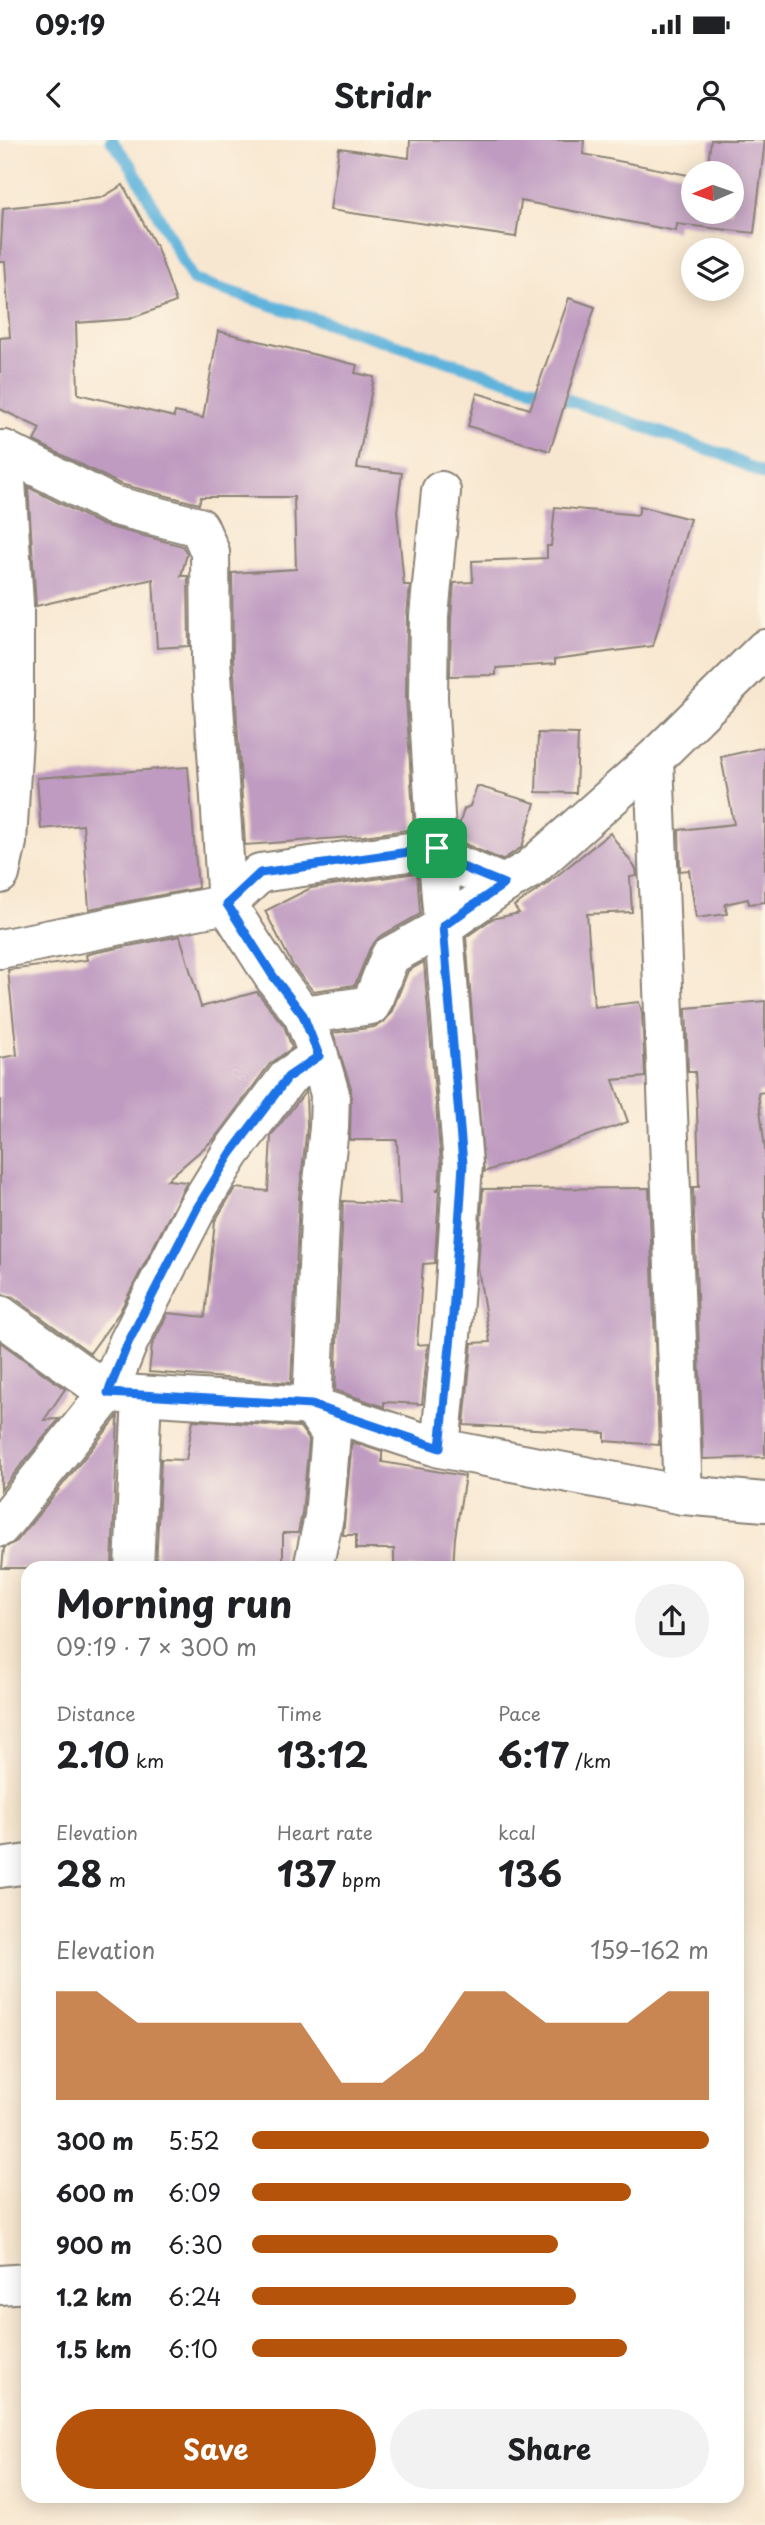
<!DOCTYPE html>
<html lang="en">
<head>
<meta charset="utf-8">
<style>
	:root { --surface:#fff; --page:#f2f2f2; --text:#202124; --muted:#757577; --accent:#b45309 }
	body { margin:0; font-family:"Playpen Sans",sans-serif; background:var(--page); color:var(--text); height:100vh; display:flex; flex-direction:column; font-size:26px; white-space:nowrap }
	* { box-sizing:border-box; margin:0 }
	p { font-size:23px; color:var(--muted) }
	.icon { flex:none; width:38px; height:38px; fill:none; stroke:currentColor; stroke-width:2; stroke-linecap:round; stroke-linejoin:round }
	.map { position:relative; flex:1; overflow:hidden }
	.panel { position:absolute; left:21px; top:1421px; width:723px; height:942px; display:flex; flex-direction:column; background:var(--surface); border-radius:21px; box-shadow:0 4px 18px #0003 }
	.panel>* { flex:none }
	.needle { width:46px; rotate:268deg }
	.tools { position:absolute; left:681px; top:21px; display:grid; gap:14px }
	.tools a { display:grid; place-items:center; width:63px; height:63px; border-radius:50%; background:var(--surface); box-shadow:0 4px 18px #0003; font-size:35px }
	.pin { position:absolute; display:grid; place-items:center; width:60px; height:60px; color:#fff; margin:-30px; border-radius:14px; box-shadow:0 4px 10px #0006 }
	.round { display:grid; place-items:center; flex:none; width:74px; height:74px; border-radius:37px; background:var(--page) }
	.overview { display:flex; align-items:center; justify-content:space-between; height:119px; padding:0 35px }
	h1 { font-size:38px; font-weight:700; line-height:52px }
	.stats { display:grid; grid-template-columns:repeat(3,1fr); gap:10px; height:119px; padding:7px 35px }
	.stats div { display:grid; align-content:center }
	.stats b { font-size:35px; font-weight:700 }
	.stats small { font-size:19px; font-weight:400 }
	.stats p { font-size:19px }
	.chart { height:196px; padding:14px 35px }
	.chart p { display:flex; justify-content:space-between }
	.chart svg { width:100%; height:126px; margin-top:7px; fill:var(--accent); opacity:.7 }
	.action { display:flex; gap:14px; margin-top:auto; padding:14px 35px }
	.action a { flex:1; height:80px; border-radius:42px; background:var(--accent); color:#fff; font-size:28px; font-weight:700; line-height:80px; text-align:center }
	.action a+a { background:var(--page); color:var(--text) }
	ul { padding:0 35px; list-style:none; font-size:23px }
	li { display:grid; grid-template-columns:112px 84px 1fr; align-items:center; height:52px }
	li i { height:18px; border-radius:9px; background:var(--accent) }
	.status { display:flex; justify-content:space-between; align-items:center; height:49px; padding:0 35px; background:var(--surface); direction:ltr }
	.status svg { height:19px; fill:currentColor }
	header { display:flex; justify-content:space-between; align-items:center; height:91px; padding:0 35px; background:var(--surface); font-size:32px; font-weight:700 }
	.map>svg:first-child { display:block }
	.lines { fill:none; stroke-linecap:round; stroke-linejoin:round }
	.stream { stroke:#60b4dc; stroke-width:12 }
	.building { fill:#bf9bc1 }
	.minor-casing { stroke:#8a8276; stroke-width:42 }
	.minor { stroke:#fff; stroke-width:38 }
	.route-casing { stroke:#fff; stroke-width:14 }
	.route { stroke:#1a73e8; stroke-width:9 }
</style>
</head>
<body>
<div class="status"><b>09:19</b><svg viewBox="0 0 49 12"><path d="M0 12V9h3v3zM5 12V6h3v6zM10 12V3h3v9zM15 12V0h3v12zM26 1h20v11H26zM47 4h2v5h-2z"/></svg></div>
<header><svg class="icon" aria-label="back" viewBox="0 0 24 24"><path d="M15 5l-7 7 7 7"/></svg>Stridr<svg class="icon" aria-label="person" viewBox="0 0 24 24"><circle cx="12" cy="8" r="4"/><path d="M4 21q1-7 8-7t8 7"/></svg></header>
<div class="map">
<svg width="765" height="2385" viewBox="0 0 765 2385">
	<rect width="100%" height="100%" fill="#fcf5e5"/>
	<filter id="ink" filterUnits="userSpaceOnUse"><feTurbulence type="fractalNoise" baseFrequency=".0143" numOctaves="2"/><feDisplacementMap in="SourceGraphic" scale="14" xChannelSelector="R" yChannelSelector="G"/><feConvolveMatrix kernelMatrix="1 2 1 2 8 2 1 2 1" color-interpolation-filters="sRGB"/></filter>
	<filter id="wash" filterUnits="userSpaceOnUse"><feTurbulence type="fractalNoise" baseFrequency=".00686" numOctaves="4" result="noise"/><feDisplacementMap in="SourceGraphic" scale="28" xChannelSelector="R" yChannelSelector="G"/><feGaussianBlur stdDeviation="1.57" result="paint"/><feColorMatrix in="noise" values="0 0 0 0 0 0 0 0 0 0 0 0 0 0 0 0 0 1.4 0 .05"/><feComposite in="paint" operator="in"/></filter>
	<g filter="url(#wash)">
		<rect width="100%" height="100%" fill="#f8e7d0"/>
		<g class="lines">
			<path class="stream" d="M111,0l21,27 61,113 373,119 158,56 41,20"/>
		</g>
		<g id="blocks">
			<g class="building">
				<path d="M410,0h174l-1,14 110,22v36h39v-39h-25l4,-33h54l-11,93 -77,-9 -1,7 -155,-30 -5,36 -186,-27 9,-62 70,10z"/>
				<path d="M123,45l34,63 19,54 -47,17 -53,4 2,71 96,23 1,-5 28,6 15,-87 139,34 -2,8 19,4 -17,91 45,5 -5,38 7,74h6l-3,31 -1,82 8,131 -50,7 -119,9 -12,-186 -1,-86 64,-4 -2,-72h-93l-2,7 -79,-20 -86,-43 6,-13 -40,-19v-71l10,-1 -5,-75h-5l3,-54 98,-10z"/>
				<path d="M569,158l26,9 -45,144 -82,-25 9,-33 53,16z"/>
				<path d="M28,347l74,38 81,21 4,8 -6,22h7l1,70 -32,2 -4,-69 -117,27z"/>
				<path d="M640,366l50,13 -37,127 -98,13v5l-59,4v7l-46,1 1,-59 3,-34 19,-1 -1,-21 75,-3v-12h4l4,-39 83,8z"/>
				<path d="M538,593l40,1 -2,59 -40,-1z"/>
				<path d="M765,607v155l-16,2 -1,-5 -23,5 2,10 -31,4 -7,-48 -9,1 -1,-41 55,-6 -13,-67z"/>
				<path d="M188,627l10,121 -109,21 -6,-84 -42,4 -4,-51z"/>
				<path d="M477,646l58,17 -13,44 -20,13 -35,-15 -9,-7v-9l6,-20 6,-3z"/>
				<path d="M610,693l26,36 1,7 -7,1 2,35 -45,2 7,93 45,-5 3,10 3,65 -32,3 15,42 -144,50 -18,-235 26,-18 27,-6 -5,-7 30,-20z"/>
				<path d="M417,733l3,41 -41,23 -9,11 -15,37 -42,6 -20,-25 -28,-55 46,-23z"/>
				<path d="M180,796l21,71 56,-15 27,34 8,22 -22,16 -56,75 -47,41 20,2 -68,131 -29,40 -77,-56 -13,-3v-236l17,-3 -9,-85 79,-10 -1,-5 7,-2z"/>
				<path d="M424,822l17,202 -2,24 -4,2h4l-4,73 -12,1 -6,81 11,-1 -6,60 -38,-2v5l-49,-17 8,-189 57,3 -3,-64h-47l1,-52 -18,-55 41,-6 10,-5 7,-9 17,-42z"/>
				<path d="M765,861v91l-7,1 7,56v308l-62,2 -10,-272h6l-2,-79 -2,-36h-7l-2,-64z"/>
				<path d="M306,951l1,35 -8,72 -8,185 -142,-11 3,-27 16,-32 37,4 10,-96 20,-33 33,3 3,-55z"/>
				<path d="M649,1048l10,257 -54,-4v-8l-141,-8 8,-82 18,-1 -12,-74 5,-79z"/>
				<path d="M0,1202l65,47 -21,31 15,-1 -58,71z"/>
				<path d="M118,1276l-6,152h-110l2,-20 13,-7z"/>
				<path d="M193,1280l107,7 9,13 -7,74 -4,19h-15v35h-127l5,-109 25,1z"/>
				<path d="M352,1302l30,10v10l83,14 -10,61 -2,31h-59v-19h-38v-14h-13z"/>
			</g>
		</g>
	</g>
	<g filter="url(#ink)">
		<use href="#blocks" fill-opacity="0" stroke="#8a8276" stroke-width="2"/>
		<g class="lines">
			<defs>
				<g id="minor">
					<path d="M4,310l108,55 87,22 11,25 1,108 16,244 46,72 30,39 16,41 11,38 -1,34 -8,71 -9,207 19,28 -7,83 -11,51"/>
					<path d="M654,619l29,736"/>
					<path d="M0,734l7,-32 7,-122v-117l-10,-153"/>
					<path d="M0,809l227,-45 33,-31 177,-25 18,16 49,20 26,-15 124,-110 111,-110"/>
					<path d="M303,875l68,-10 19,-49 54,-30 60,-42"/>
					<path d="M0,1175l108,78 204,13 128,42 243,47 82,7"/>
					<path d="M440,1308l13,-133 10,-151 -26,-316 -9,-150 1,-82 12,-125"/>
					<path d="M0,1387l108,-134 20,-50 69,-135 34,-55 57,-76 31,-21"/>
					<path d="M134,1428l8,-172"/>
					<path d="M0,1728l28,-4"/>
					<path d="M0,2145l28,-2"/>
				</g>
			</defs>
			<use href="#minor" class="minor-casing"/>
			<use href="#minor" class="minor"/>
		</g>
	</g>
	<g class="lines" filter="url(#ink)">
		<defs>
			<path id="route" d="M437,708l18,16 49,20 -61,42 20,238 -10,151 -13,133 -128,-43 -204,-12 20,-50 69,-135 34,-55 57,-76 31,-21 -16,-41 -30,-39 -46,-72 33,-31z"/>
		</defs>
		<use href="#route" class="route-casing"/>
		<use href="#route" class="route"/>
	</g>
</svg>
<div class="tools">
<a><svg class="needle" viewBox="-14 -14 28 28"><path d="M0-13l5 13h-10z" fill="#e53935"/><path d="M0 13l5-13h-10z" fill="#757577"/></svg></a>
<a><svg class="icon" aria-label="layers" viewBox="0 0 24 24"><path d="M12 4l9 5-9 5-9-5zM3 14l9 5 9-5"/></svg></a>
</div>
<div class="pin" style="left:437px;top:708px;background:#1e9e55"><svg class="icon" aria-label="arrive" viewBox="0 0 24 24"><path d="M6 21V4h12l-3 4 3 4H6"/></svg></div>
<section class="panel">
<div class="overview"><div><h1>Morning run</h1><p>09:19 · 7 × 300 m</p></div><a class="round"><svg class="icon" aria-label="share" viewBox="0 0 24 24"><path d="M12 15V3M7 8l5-5 5 5M5 13v7h14v-7"/></svg></a></div>
<div class="stats">
<div><p>Distance</p><b>2.10<small> km</small></b></div>
<div><p>Time</p><b>13:12</b></div>
<div><p>Pace</p><b>6:17<small> /km</small></b></div>
</div>
<div class="stats">
<div><p>Elevation</p><b>28<small> m</small></b></div>
<div><p>Heart rate</p><b>137<small> bpm</small></b></div>
<div><p>kcal</p><b>136</b></div>
</div>
<div class="chart"><p><span>Elevation</span>159–162 m</p>
<svg viewBox="0 0 160 44" preserveAspectRatio="none"><path d="M0 44V6L10 6L20 17L30 17L40 17L50 17L60 17L70 38L80 38L90 27L100 6L110 6L120 17L130 17L140 17L150 6L160 6V44z"/></svg>
</div>
<ul>
<li><b>300 m</b>5:52<i style="width:100%"></i></li>
<li><b>600 m</b>6:09<i style="width:83%"></i></li>
<li><b>900 m</b>6:30<i style="width:67%"></i></li>
<li><b>1.2 km</b>6:24<i style="width:71%"></i></li>
<li><b>1.5 km</b>6:10<i style="width:82%"></i></li>
</ul>
<div class="action"><a>Save</a><a>Share</a></div>
</section>
</div>
</body>
</html>
